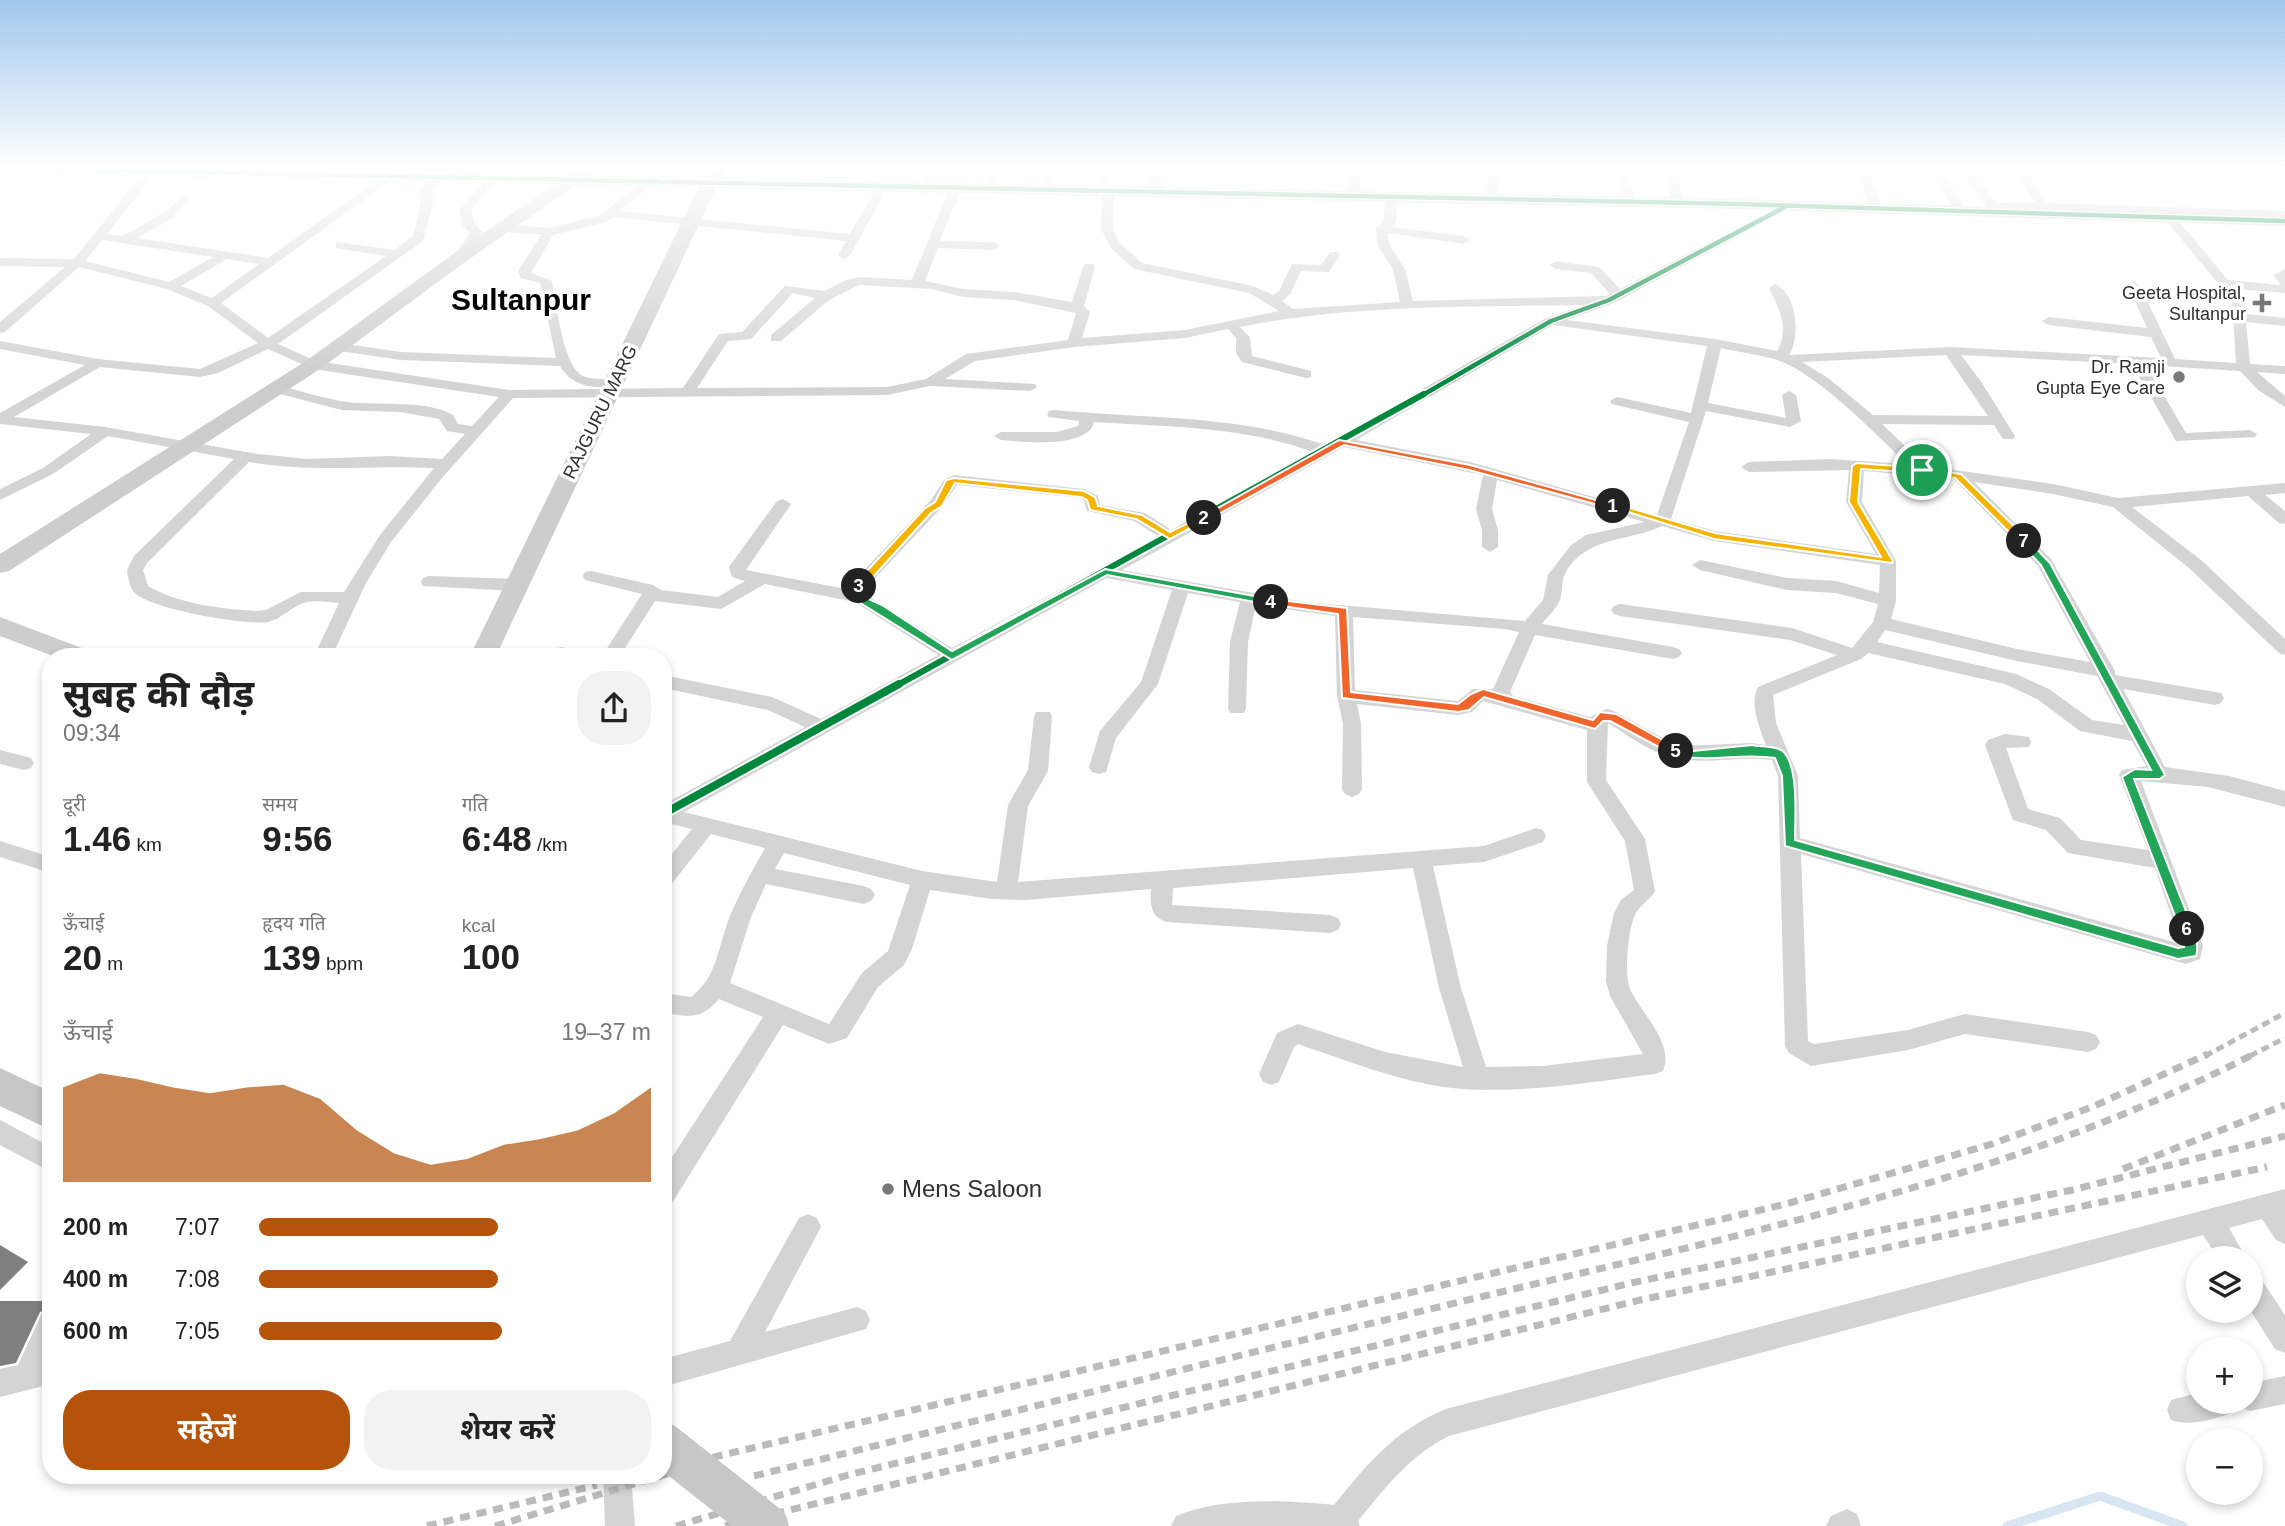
<!DOCTYPE html>
<html lang="hi">
<head>
<meta charset="utf-8">
<style>
	:root { --surface:#fff; --page:#f2f2f2; --text:#222; --muted:#767676; --accent:#b45309 }
	body { margin:0; font-family:Arial,"Noto Sans Devanagari",sans-serif; background:var(--page); color:var(--text); height:100vh; display:flex; flex-direction:column; font-size:26px; white-space:nowrap }
	* { box-sizing:border-box; margin:0 }
	p { font-size:23px; color:var(--muted) }
	.icon { flex:none; width:38px; height:38px; fill:none; stroke:currentColor; stroke-width:2; stroke-linecap:round; stroke-linejoin:round }
	.map { position:relative; flex:1; overflow:hidden }
	.side { position:absolute; left:42px; top:648px; width:630px; height:836px; display:flex; flex-direction:column; background:var(--surface); border-radius:28px; box-shadow:0 4px 10px #0003 }
	.side>* { flex:none }
	.tools { position:absolute; left:2186px; top:1246px; display:grid; gap:14px }
	.tools a { display:grid; place-items:center; width:77px; height:77px; border-radius:50%; background:var(--surface); box-shadow:0 4px 10px #0003; font-size:35px }
	.pin { position:absolute; display:grid; place-items:center; width:60px; height:60px; color:#fff; margin:-30px; border:4px solid #fff; border-radius:50%; box-shadow:0 2px 7px #0007 }
	.km { position:absolute; width:35px; height:35px; margin:-18px; border-radius:50%; background:#222; color:#fff; font-size:19px; line-height:35px; text-align:center }
	.round { display:grid; place-items:center; flex:none; width:74px; height:74px; border-radius:28px; background:var(--page) }
	.summary { display:flex; align-items:center; justify-content:space-between; height:119px; padding:0 21px }
	h1 { font-size:38px; font-weight:700; line-height:52px }
	.stats { display:grid; grid-template-columns:repeat(3,1fr); gap:10px; height:119px; padding:7px 21px }
	.stats div { display:grid; align-content:center }
	.stats b { font-size:35px; font-weight:700 }
	.stats small { font-size:19px; font-weight:400 }
	.stats p { font-size:19px }
	.chart { height:196px; padding:14px 21px }
	.chart p { display:flex; justify-content:space-between }
	.chart svg { width:100%; height:126px; margin-top:7px; fill:var(--accent); opacity:.7 }
	.cta { display:flex; gap:14px; margin-top:auto; padding:14px 21px }
	.cta a { flex:1; height:80px; border-radius:28px; background:var(--accent); color:#fff; font-size:28px; font-weight:700; line-height:80px; text-align:center }
	.cta a+a { background:var(--page); color:var(--text) }
	ul { padding:0 21px; list-style:none; font-size:23px }
	li { display:grid; grid-template-columns:112px 84px 1fr; align-items:center; height:52px }
	li i { height:18px; border-radius:9px; background:var(--accent) }
	.map>svg:first-child { display:block }
	.lines { fill:none; stroke-linecap:round; stroke-linejoin:round }
	.stream { stroke:#d8e5f3; stroke-width:9 }
	.building { fill:#7f7f7f }
	.street { fill:#d4d4d4; fill-rule:evenodd }
	.secondary { fill:#cdcdcd; fill-rule:evenodd }
	.primary { fill:#c7c7c7; fill-rule:evenodd }
	.rail-far1 { stroke:#bbb; stroke-width:5; stroke-dasharray:8 5; stroke-linecap:butt }
	.rail { stroke:#bbb; stroke-width:7; stroke-dasharray:10 7; stroke-linecap:butt }
	.primary-bridge { stroke:#c7c7c7; stroke-width:43 }
	.cycleway-far2-casing { stroke:#fff; stroke-width:7 }
	.cycleway-far1-casing { stroke:#fff; stroke-width:10 }
	.cycleway-casing { stroke:#fff; stroke-width:12 }
	.cycleway-far2 { stroke:#00873e; stroke-width:4.5 }
	.cycleway-far1 { stroke:#00873e; stroke-width:6 }
	.cycleway { stroke:#00873e; stroke-width:8 }
	.split-1 { fill:#f5b400; stroke:#fff; stroke-width:2 }
	.split-2 { fill:#f0652b; stroke:#fff; stroke-width:2 }
	.split-3 { fill:#f5b400; stroke:#fff; stroke-width:2 }
	.split-4 { fill:#22a559; stroke:#fff; stroke-width:2 }
	.split-5 { fill:#f0652b; stroke:#fff; stroke-width:2 }
	.split-6 { fill:#22a559; stroke:#fff; stroke-width:2 }
	.split-7 { fill:#22a559; stroke:#fff; stroke-width:2 }
	.split-8 { fill:#f5b400; stroke:#fff; stroke-width:2 }
	.poi-dot { fill:#787878; stroke:#fff; stroke-width:2.5 }
	.labels { text-anchor:middle; stroke-width:7; stroke-linejoin:round; paint-order:stroke }
	.far-poi-label { font-size:18px; fill:#2f2f2f; stroke:#fff; text-anchor:end }
	.far-street-label { font-size:18px; fill:#2f2f2f; stroke:#fff }
	.near-poi-label { font-size:24px; fill:#2f2f2f; stroke:#fff; text-anchor:start }
	.far-town-label { font-size:30px; font-weight:bold; fill:#000; stroke:#fff }
</style>
</head>
<body>
<div class="map">
<svg width="2285" height="1526" viewBox="0 0 2285 1526">
	<rect width="100%" height="100%" fill="#fff"/>
	<g class="lines">
		<path class="stream" d="M2007,1526l93,-30 83,30"/>
	</g>
	<g class="building">
		<path d="M0,1245l28,17 -28,28z"/>
		<path d="M0,1301h51v6l-11,5 -24,51 -16,3z"/>
	</g>
	<g class="lines">
		<g class="street">
			<path d="M147,168h12l-52,66 16,2 40,-23 22,-18 6,3 -20,21 -34,19 131,20 118,-84h8v4l-173,125 47,35 118,-82 -50,-8v-6l59,8 18,-14 8,-34 -1,-13 12,-14h8l2,2 -10,12 1,13 -10,39 -145,103 38,17 193,29 174,-2 36,-54 23,-2 43,-46 39,5 20,-10 15,-4 53,3 37,-91 6,-3 6,3 -21,52 54,1 6,4 -6,4 -56,-2 -13,33 38,8 51,3 58,10 11,-35 2,-3h8l2,3 -11,39 6,6 -8,26 103,-8 94,-19 -30,-18 -115,-24 -23,-21 -10,-19 1,-35 -6,-3 4,-23h12l-4,20 6,3 -1,38 7,14 22,20 111,23 20,9 6,-4 13,-27 29,1 9,-13h8l2,3 -11,17 -28,-1 -10,22 -9,8 11,8 107,-7 -7,-33 -16,-25 -1,-15 8,-9 1,-23 6,-3 6,3 -1,24 -5,6 73,9 6,4 -6,4 -76,-11 1,11 16,25 8,32 193,-5 4,-2 -19,-21 -35,-4 -6,-4 6,-4 43,6 21,22 165,-86 6,4 -2,2 -175,94 -47,17 148,19 62,12c13,-22 2,-43 -8,-63l6,-4c22,9 26,53 14,71l161,-8 211,11 -10,-21 -102,-12 -7,-4 7,-4 98,11 -19,-42 6,-4 6,4 35,73 61,4 -4,-63 -65,-78 10,-3 51,61 53,5 -8,-10 12,-6v24l-50,-4 9,11 2,14 39,4v8l-39,-4 4,42 35,2v8l-28,-2 28,24v11l-27,-17 -18,-19 -94,-6 40,68 64,-3 7,4 -2,3 -79,4 -44,-77 -171,-9 19,25 35,56 -2,3h-10l-9,-14 -112,-1 44,42 127,18 65,14 167,-15v10l-20,2 20,16v13l-6,-1 -31,-27 -116,11 69,53 84,79v16l-6,-2 -90,-85 -76,-61 -60,-13 -79,-12 77,77 64,112v4l106,18 3,5 -3,5 -6,2 -92,-16 42,78 64,9 56,15v16l-77,-20 -67,-6 62,165 -3,13 -14,5 -385,-110 7,187 6,3 94,-14 57,-16 123,18 8,3 4,7 -4,7 -8,3 -123,-18 -57,16 -97,16 -22,-13 -4,-7 -7,-270 -6,-16c-29,-4 -57,3 -87,0 -28,-2 -54,-23 -77,-37l-2,57 39,59 10,52c-5,10 -16,14 -20,24 -7,14 -11,60 -5,74 11,24 45,55 33,82l-8,3c-63,8 -128,19 -192,15 -56,-4 -112,-27 -165,-45l-4,3 -15,35 -8,3 -8,-3 -4,-8 18,-41 21,-9 87,28 78,15 -24,-79 -26,-120 -240,20 -1,17 158,10 8,3 3,6 -3,6 -8,3 -164,-11c-16,-6 -16,-18 -15,-33l-124,11 -35,-1 -62,-9 -18,59 -8,16 -26,22 -31,51 -18,6 -46,-19 -111,178 -9,3v-35l100,-154 -44,-18c-19,22 -30,17 -56,14v-20l28,4c27,-20 27,-52 39,-81 10,-24 23,-46 35,-68l-54,-14 -41,52 -7,2v-23l29,-36 -29,-7v-17l142,-78 -37,-17 -105,-22v-13l109,22 49,22 117,-64 -83,-53 -90,-18 -44,25 -66,-8 -35,55h-18l40,-62 -57,-14 -2,-4 2,-4 6,-1 62,14 8,5 57,7 27,-16 -13,-4 -3,-10 48,-66 6,-2 8,5 -45,66 100,19 85,-89 13,-20 10,-5 130,14 14,7 2,9 45,8 25,16 143,-77c-70,-26 -145,-25 -219,-30 -6,27 -72,20 -93,18l-7,-4 7,-4h56l21,-6 1,-5 -30,-4 -2,-3 2,-3 5,-1c91,9 183,4 271,35l221,-127 38,-13c-114,2 -231,-1 -344,22l10,10 2,19 59,15v6l-5,1 -64,-16 -6,-9v-15l-8,-9 -43,9 -111,9 -99,14 -30,18 90,5 2,3 -7,4 -100,-5 -43,9 -374,3 -71,80 -51,64 -25,41 -34,73h-18l25,-53c-12,-1 -26,-4 -38,1 -12,5 -20,15 -33,18 -21,4 -124,-14 -135,-31 -4,-6 -5,-15 -6,-21l7,-14 100,-97 -126,-23 -55,38 -53,26v-11l43,-21 48,-34 -91,-10v-11l85,-48 -85,-16v-8l98,18 102,10 58,-26 -50,-37 -41,-17 -88,-22 -74,65 -5,1v-11l65,-55 -65,-1v-8l74,1zM102,240l111,17 -44,25 -84,-21zM227,259l32,5 -47,34 -31,-12zM859,285l73,4 31,8 51,3 62,13 -8,27 -102,14 -40,25 -39,8 -190,1 31,-47 23,-2 42,-46 22,5 -44,37v6h10l48,-41zM1553,325l154,21 -16,67 -74,-16 -7,4 2,3 77,18 -32,93 -187,-53 -114,-22zM1721,348c17,4 36,6 53,11 42,12 101,75 133,105l-77,-5 -81,3 -8,5 8,5 100,-2 -3,32 30,52 -161,-23 -44,-12 35,-108 84,16 11,-6 -5,-26 -7,-4 -7,4 4,23 -78,-15zM268,349l45,20 186,28 -27,29 -14,-2 -5,-9c-29,-17 -80,-8 -113,-14 -21,-4 -42,-11 -63,-16l-7,4 2,3 70,18 58,2 39,7 8,12 18,3 -23,25 -53,-3 -81,3 -50,-5 -153,-27 -91,-10 86,-50 100,10 18,-4zM1946,355l42,61 -115,-1 -45,-37 -26,-16zM1344,447l139,28 -7,34 6,21v17l8,5 8,-5v-17l-6,-21 5,-29 148,42 -59,13 -15,10 -23,30 -5,25 -18,21 -221,-19 -182,-32zM249,462c61,11 124,3 185,6l-54,67 -36,57h-43l-35,18 -9,1c-36,-2 -78,-7 -109,-25l-5,-16 4,-7zM1864,471l90,8 84,87 52,96 -73,-13 -126,-30 5,-18v-40l-34,-59zM957,485l123,13 4,3 3,10 47,10 24,15 -206,112 -90,-56 80,-85zM1662,526l52,15 166,24 -1,28 -43,-12 -49,-3 -87,-18 -8,5 8,5 87,20 49,3 42,11 -5,18 -21,26 -60,-20 -172,-24 -6,2 -3,4 3,4 6,2 170,24 47,15 -79,32c-9,17 2,42 8,58l-14,-2 -70,3 -12,-4 -58,-32 -6,-1 -16,8 -77,-21 -3,-4 25,-57 138,24 6,-2 3,-4 -3,-4 -6,-2 -131,-23c5,-7 13,-14 17,-22 4,-8 2,-18 5,-26 19,-40 64,-34 98,-50zM1107,578l65,12 -31,92 -41,49 -11,36 3,5 7,2 7,-2 10,-34 42,-54 30,-91 52,9 -10,40 -2,66 2,5h14l2,-5 2,-66 8,-37 79,11 2,80 6,28 -1,65 3,5 7,3 7,-3 3,-5 -1,-65 -4,-20 101,11 14,-3 11,-11 104,29v52l38,59 9,49 -13,10 -7,13 -7,33 -1,35 4,15 33,58 -100,12 -57,1 -25,-79 -28,-122 51,-4 59,-20 3,-6 -3,-6 -7,-2 -52,18 -466,36 10,-76 20,-35 4,-54 -2,-5h-14l-2,5 -6,53 -20,35 -11,77 -75,-11 -238,-59zM1353,617l151,12 15,3 -26,57h-20l-15,12 -103,-11zM1885,630l132,31 80,15 27,49 -32,-5 -43,-31 -33,-15 -139,-32zM1868,653l137,31 32,15 43,32 52,10 14,25 -24,4 -3,5 29,75 -67,-10 -21,-22 -32,-9 -22,-61 23,-1 2,-5 -2,-5 -24,-3 -17,6 -3,5 28,75 33,10 22,23 87,15 26,76 -381,-106 -2,-62 -22,-53 -3,-28 88,-36zM784,853l126,32 -22,66 -26,22 -33,51 -99,-41 21,-66 15,-33 98,20 7,-3 4,-6 -4,-6 -7,-3 -89,-17z"/>
			<path d="M559,168h12l8,12 -2,2h-8z"/>
			<path d="M666,168h12l-13,16 -9,-2 -36,29 230,23 27,-47 10,2 -37,66 -6,4 -6,-4 8,-14 -233,-24 -7,5 -53,13 -22,38 21,8c4,21 11,85 31,95 9,4 19,2 28,4v6c-20,4 -41,-2 -51,-20l-159,-6 -62,-9 -7,-4 7,-4 62,9 155,6 -16,-75 -19,-5 -3,-7 23,-36 -36,-3 -6,-4 6,-4 44,4 49,-12 48,-36 10,2z"/>
			<path d="M926,168h12l-6,21 -6,3 -6,-3z"/>
			<path d="M989,168h12l-6,21 -6,3 -6,-3z"/>
			<path d="M1045,168h12l-6,22 -6,3 -6,-3z"/>
			<path d="M1151,168h12l-1,24 -6,3 -6,-3z"/>
			<path d="M1350,168h12l-4,28 -6,3 -6,-3z"/>
			<path d="M1489,168h12l-4,31 -6,3 -6,-3z"/>
			<path d="M1615,168h12l8,34 -2,2 -10,-2z"/>
			<path d="M1664,168h12l8,35 -2,2 -10,-2z"/>
			<path d="M1856,168h12l15,41 -2,2 -10,-2z"/>
			<path d="M1929,168h12l24,42 -2,2h-8z"/>
			<path d="M1958,168h12l26,35h39l-22,-35h12l22,35 238,8v8l-258,-9h-31l-8,4 -6,-4 4,-4z"/>
			<path d="M489,176l10,2 -28,32 4,14 8,8 -20,29h-8l-2,-3 17,-25 -7,-7 -4,-16z"/>
			<path d="M429,576l88,3 8,6 -8,6 -94,-5 -2,-4 2,-4z"/>
			<path d="M561,647l19,5 3,4h-29l-2,-3 3,-4z"/>
			<path d="M0,750l31,8 3,5 -3,5 -7,2 -24,-6z"/>
			<path d="M0,841l51,16v16l-51,-16z"/>
			<path d="M0,1120l51,27v25l-51,-27z"/>
			<path d="M2285,1189v55l-9,-4 -14,-21 -33,9 17,30h-28l-15,-23 -754,201c-39,19 -64,52 -91,85l2,5h-189l5,-10c43,-19 111,-16 158,-11 33,-41 62,-76 112,-96z"/>
			<path d="M808,1214l9,4 4,9 -56,105 92,-25 9,4 4,9 -4,9 -203,58v-28l67,-18 69,-123z"/>
			<path d="M2250,1272l9,4 26,39v38l-10,-4 -25,-39z"/>
			<path d="M51,1309v75l-51,13v-28l18,-4 24,-52z"/>
			<path d="M2285,1376v28l-35,7 -10,-4 -2,-5h12v-19z"/>
			<path d="M2198,1393v9h40l-4,10c-18,7 -45,15 -63,8l-4,-10 4,-10z"/>
			<path d="M603,1475h28l4,51h-30z"/>
			<path d="M1847,1509l10,5 4,12h-35l5,-10z"/>
		</g>
		<g class="secondary">
			<path d="M0,168h231l338,7 8,-3 7,3 120,3 5,-10h16l-5,10 1018,21 547,17v10l-547,-17 -1022,-21 -220,468h-26l229,-469 -123,-2 -111,77 -145,107 -311,202 -9,2v-19l306,-193 147,-107 102,-70 -555,-11z"/>
			<path d="M0,617l87,33 4,6h-38l-53,-20z"/>
		</g>
		<path class="primary" d="M0,1068l51,24v38l-51,-24z"/>
		<g class="rail-far1">
			<path d="M2205,1056l80,-43"/>
			<path d="M2250,1056l35,-18"/>
		</g>
		<g class="rail">
			<path d="M2123,1169l162,-64"/>
			<path d="M663,1469l1123,-265 206,-60 100,-37 116,-53"/>
			<path d="M754,1476c249,-62 497,-124 747,-184 257,-61 516,-116 753,-238"/>
			<path d="M427,1526l170,-41"/>
			<path d="M495,1526l182,-55"/>
			<path d="M676,1526l172,-51 783,-192 441,-93 213,-54"/>
			<path d="M725,1526l915,-226 627,-133"/>
		</g>
		<path class="primary-bridge" d="M663,1444l104,82"/>
		<defs>
			<g id="cycleway-far2">
				<path d="M0,168l1738,36 547,17"/>
				<path d="M1421,396l130,-75 58,-21 176,-93"/>
			</g>
			<path id="cycleway-far1" d="M896,686l528,-292"/>
			<path id="cycleway" d="M663,814l236,-130"/>
		</defs>
		<use href="#cycleway-far2" class="cycleway-far2-casing"/>
		<use href="#cycleway-far1" class="cycleway-far1-casing"/>
		<use href="#cycleway" class="cycleway-casing"/>
		<use href="#cycleway-far2" class="cycleway-far2"/>
		<use href="#cycleway-far1" class="cycleway-far1"/>
		<use href="#cycleway" class="cycleway"/>
	</g>
	<linearGradient id="sky" x2="0" y2="1"><stop stop-color="#a1c8ec"/><stop offset="0.44" stop-color="#fff"/><stop offset="1" stop-color="#fff" stop-opacity="0"/></linearGradient>
	<rect width="2285" height="382" fill="url(#sky)"/>
	<path class="split-1" d="M1857,463l65,5 4,2 -4,3 -61,-4 -3,33 35,59 -1,2 -178,-24 -105,-33 4,-3 102,30 166,24 -32,-55 3,-36z"/>
	<path class="split-2" d="M1339,440l131,25 148,41 -5,3 -144,-39 -125,-25 -136,75 -8,-2z"/>
	<path class="split-3" d="M954,478l130,13 11,6 3,9 44,9 28,17 31,-16 8,2 -39,21 -34,-20 -46,-9 -3,-10 -6,-3 -126,-14 -13,23 -11,7 -68,75h-8v-4l69,-75 11,-7 11,-22z"/>
	<path class="split-4" d="M1105,569l166,30 5,3 -5,3 -164,-30 -155,85 -106,-66 9,-10h8l1,2 -6,8 24,11 70,46z"/>
	<path class="split-5" d="M1271,599l76,9 4,84 107,12 13,-10 12,-5 110,31 7,-8 16,2 66,37 -6,5 -4,-2 -62,-33h-7l-8,8 -111,-32 -15,13 -11,2 -116,-14 -4,-84 -70,-10 -2,-2z"/>
	<path class="split-6" d="M1752,745c8,2 27,1 32,7 15,17 11,66 11,88l383,108 6,-1 -4,-18 7,-5c9,4 12,23 9,32l-18,3 -393,-113 -3,-70 -7,-18c-34,-6 -69,6 -103,-4l-1,-3 5,-4 17,4z"/>
	<path class="split-7" d="M2020,539h7l23,24 115,212 -5,4h-26l59,150 -2,4 -4,2 -7,-6 -58,-152 13,-8 16,1 -110,-205 -21,-22z"/>
	<path class="split-8" d="M1918,468l43,6 66,65v4h-7l-65,-65 -37,-6z"/>
	<g class="poi-dot">
		<path d="M2258.5 292.5h7v7h7v7h-7v7h-7v-7h-7v-7h7z"/>
		<circle cx="2179" cy="377" r="7"/>
		<circle cx="888" cy="1189" r="7"/>
	</g>
	<g class="labels">
		<g class="far-poi-label">
			<text x="2246" y="299">Geeta Hospital,<tspan x="2246" dy="21">Sultanpur</tspan></text>
			<text x="2165" y="373">Dr. Ramji<tspan x="2165" dy="21">Gupta Eye Care</tspan></text>
		</g>
		<g class="far-street-label">
			<text transform="translate(600 412) rotate(-64)" y="6">RAJGURU MARG</text>
		</g>
		<g class="near-poi-label">
			<text x="902" y="1197">Mens Saloon</text>
		</g>
		<g class="far-town-label">
			<text x="521" y="310">Sultanpur</text>
		</g>
	</g>
</svg>
<div class="tools">
<a><svg class="icon" aria-label="layers" viewBox="0 0 24 24"><path d="M12 4l9 5-9 5-9-5zM3 14l9 5 9-5"/></svg></a>
<a>+</a>
<a>−</a>
</div>
<div class="pin" style="left:1922px;top:470px;background:#1e9e55"><svg class="icon" aria-label="arrive" viewBox="0 0 24 24"><path d="M6 21V4h12l-3 4 3 4H6"/></svg></div>
<b class="km" style="left:1613px;top:506px">1</b>
<b class="km" style="left:1204px;top:518px">2</b>
<b class="km" style="left:859px;top:586px">3</b>
<b class="km" style="left:1271px;top:602px">4</b>
<b class="km" style="left:1676px;top:751px">5</b>
<b class="km" style="left:2187px;top:929px">6</b>
<b class="km" style="left:2024px;top:541px">7</b>
<section class="side">
<div class="summary"><div><h1>सुबह की दौड़</h1><p>09:34</p></div><a class="round"><svg class="icon" aria-label="share" viewBox="0 0 24 24"><path d="M12 15V3M7 8l5-5 5 5M5 13v7h14v-7"/></svg></a></div>
<div class="stats">
<div><p>दूरी</p><b>1.46<small> km</small></b></div>
<div><p>समय</p><b>9:56</b></div>
<div><p>गति</p><b>6:48<small> /km</small></b></div>
</div>
<div class="stats">
<div><p>ऊँचाई</p><b>20<small> m</small></b></div>
<div><p>हृदय गति</p><b>139<small> bpm</small></b></div>
<div><p>kcal</p><b>100</b></div>
</div>
<div class="chart"><p><span>ऊँचाई</span>19–37 m</p>
<svg viewBox="0 0 160 44" preserveAspectRatio="none"><path d="M0 44V11L10 6L20 8L30 11L40 13L50 11L60 10L70 15L80 26L90 34L100 38L110 36L120 31L130 29L140 26L150 20L160 11V44z"/></svg>
</div>
<ul>
<li><b>200 m</b>7:07<i style="width:61%"></i></li>
<li><b>400 m</b>7:08<i style="width:61%"></i></li>
<li><b>600 m</b>7:05<i style="width:62%"></i></li>
</ul>
<div class="cta"><a>सहेजें</a><a>शेयर करें</a></div>
</section>
</div>
</body>
</html>
